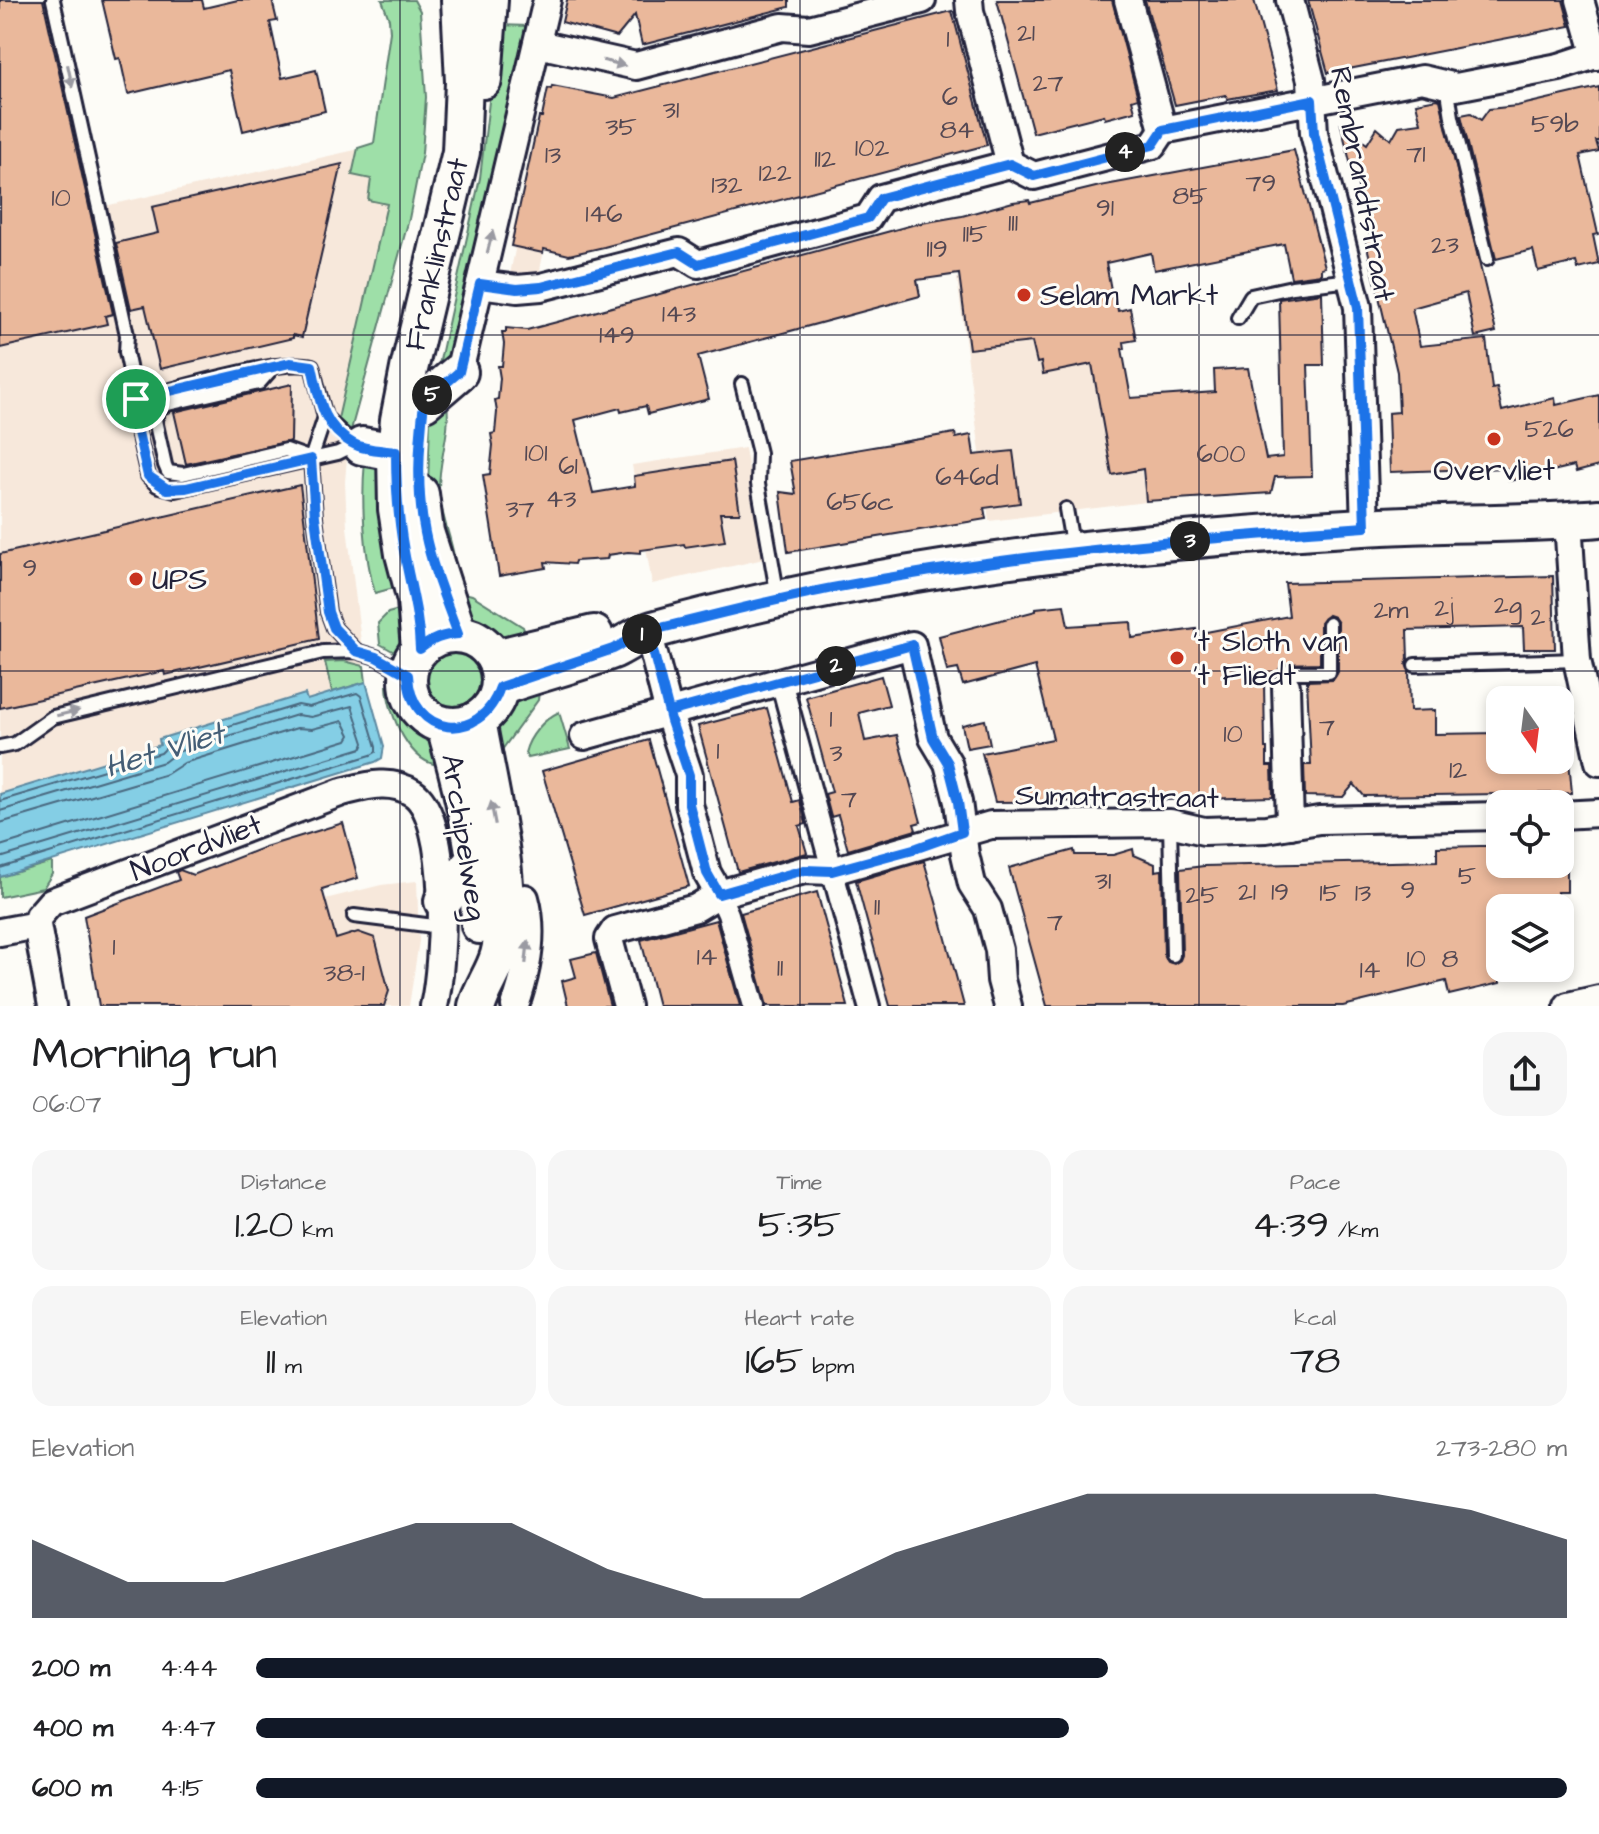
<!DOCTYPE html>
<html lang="en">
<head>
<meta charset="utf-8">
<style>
	:root { --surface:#fff; --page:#f6f6f6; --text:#202124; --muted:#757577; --accent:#111827 }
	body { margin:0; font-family:"Architects Daughter",sans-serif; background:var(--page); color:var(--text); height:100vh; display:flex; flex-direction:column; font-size:30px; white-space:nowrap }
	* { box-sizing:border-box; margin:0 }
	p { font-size:26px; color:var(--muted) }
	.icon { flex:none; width:44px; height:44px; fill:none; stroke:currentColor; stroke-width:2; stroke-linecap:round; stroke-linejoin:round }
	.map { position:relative; height:1006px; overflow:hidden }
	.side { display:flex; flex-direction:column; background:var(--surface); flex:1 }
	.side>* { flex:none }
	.needle { width:52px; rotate:166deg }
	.fabs { position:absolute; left:1486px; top:686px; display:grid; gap:16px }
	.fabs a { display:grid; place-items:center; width:88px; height:88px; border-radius:16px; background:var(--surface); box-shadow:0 4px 12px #0003; font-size:40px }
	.pin { position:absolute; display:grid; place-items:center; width:68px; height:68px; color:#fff; margin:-34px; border:4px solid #fff; border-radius:50%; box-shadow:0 2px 8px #0007 }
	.km { position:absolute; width:40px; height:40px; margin:-20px; border-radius:50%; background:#222; color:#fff; font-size:22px; line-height:40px; text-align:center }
	.round { display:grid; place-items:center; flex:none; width:84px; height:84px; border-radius:24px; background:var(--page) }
	.headline { display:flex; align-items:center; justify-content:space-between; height:136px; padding:0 32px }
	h1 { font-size:44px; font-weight:600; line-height:60px }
	.figures { display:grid; grid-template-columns:repeat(3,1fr); gap:12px; height:136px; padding:8px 32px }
	.figures div { display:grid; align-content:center; border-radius:20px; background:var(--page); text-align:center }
	.figures b { font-size:40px; font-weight:600 }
	.figures small { font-size:22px; font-weight:400 }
	.figures p { font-size:22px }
	.chart { height:224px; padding:16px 32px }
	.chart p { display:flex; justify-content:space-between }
	.chart svg { width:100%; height:144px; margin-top:8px; fill:var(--accent); opacity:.7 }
	ul { padding:0 32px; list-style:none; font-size:26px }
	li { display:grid; grid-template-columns:128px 96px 1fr; align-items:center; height:60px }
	li i { height:20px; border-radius:10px; background:var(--accent) }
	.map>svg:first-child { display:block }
	.built { fill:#f7e8db }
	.green { fill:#9edfa8; stroke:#608072; stroke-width:2 }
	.water { fill:#84cee5; stroke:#5d89a1; stroke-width:2 }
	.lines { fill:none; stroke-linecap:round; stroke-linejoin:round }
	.shore { stroke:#49677f; stroke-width:2 }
	.building { fill:#eab89b; stroke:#22223b; stroke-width:2 }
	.service-casing { stroke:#22223b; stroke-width:18 }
	.pedestrian-casing { stroke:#22223b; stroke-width:26 }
	.minor-casing { stroke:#22223b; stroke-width:32 }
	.secondary-casing { stroke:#22223b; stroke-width:42 }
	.service { stroke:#fdfcf7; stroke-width:12 }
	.pedestrian { stroke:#fdfcf7; stroke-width:20 }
	.minor { stroke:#fdfcf7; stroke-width:26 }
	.secondary { stroke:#fdfcf7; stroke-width:36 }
	.oneway { fill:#9a9aa2 }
	.route-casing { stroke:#fff; stroke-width:16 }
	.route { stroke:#1a73e8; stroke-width:10 }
	.grid { fill:none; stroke:#22223b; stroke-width:2; stroke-opacity:0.55 }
	.poi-dot { fill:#c8321e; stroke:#fdfcf7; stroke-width:3 }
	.labels { text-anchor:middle; stroke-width:6; stroke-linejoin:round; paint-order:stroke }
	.number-label { font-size:26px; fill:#544853 }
	.street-label { font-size:30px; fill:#22223b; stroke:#fdfcf7 }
	.poi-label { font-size:30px; fill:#22223b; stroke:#fdfcf7; text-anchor:start }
	.water-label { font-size:32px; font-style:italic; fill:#445e76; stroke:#fdfcf7 }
</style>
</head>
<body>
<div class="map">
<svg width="1599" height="1006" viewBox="0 0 1599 1006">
	<rect width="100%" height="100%" fill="#fdfcf7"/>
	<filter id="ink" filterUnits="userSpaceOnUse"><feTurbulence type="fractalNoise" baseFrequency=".0125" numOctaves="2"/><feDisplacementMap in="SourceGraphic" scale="16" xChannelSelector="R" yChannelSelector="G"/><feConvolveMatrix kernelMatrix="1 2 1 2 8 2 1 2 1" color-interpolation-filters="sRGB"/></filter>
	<g filter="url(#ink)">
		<g class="built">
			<path d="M0,0l87,210 295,-66 11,63 -39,165 -9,110 2,45 19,155 -60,18 -2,-6 -145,45 1,6 -160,49z"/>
			<path d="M1049,199l36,113 30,-6 31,196 -157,19 -32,-243 96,-17 -11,-61z"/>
			<path d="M518,209l33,6 -13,65 -28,-6 5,-24 -5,-8z"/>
			<path d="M745,448l19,111 -112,25 -20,-119z"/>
			<path d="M417,881l2,60 -10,65h-208l128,-93 -4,-14 56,-14z"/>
		</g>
		<g class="green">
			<path d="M382,0h32l6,11 6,86 -4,56 -13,66 -58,211 -13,-11 49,-215 -19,-4 3,-21 -19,-4 6,-27 16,-5 16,-111 -1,-13z"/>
			<path d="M498,25l30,1 -76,328 -15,20 43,-196z"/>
			<path d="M447,403c4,30 -9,58 -8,88 2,28 16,54 17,80l-28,-85 2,-66 2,-7z"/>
			<path d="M368,460l14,15 19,111 -26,7c-11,-37 -14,-93 -10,-132z"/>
			<path d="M464,593l8,2 51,32 3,9c-36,4 -54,-10 -70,-41z"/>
			<path d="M406,608l1,34 -9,12 -18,-10 -2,-21 10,-10z"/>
			<circle cx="454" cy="680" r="26"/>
			<path d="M344,661l20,5 2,16 -34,10 -7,-30z"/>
			<path d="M387,686h3l15,29 27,25 11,25c-33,2 -55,-52 -56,-79z"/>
			<path d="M539,692l-1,8 -39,54 -4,-25 15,-25 2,-4z"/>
			<path d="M559,712l11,37 -42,9 -3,-5c4,-17 19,-34 34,-41z"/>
			<path d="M52,862v12l-9,14 -43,9v-20z"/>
		</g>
		<path class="water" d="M366,682l18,64 -2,12 -7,4 -375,115v-83l160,-49 -1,-6 146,-45 2,6z"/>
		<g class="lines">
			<g class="shore">
				<path d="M0,801l161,-48 9,-9 128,-39 11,2 48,-14 4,3 15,51v5l-5,3 -371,113"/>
				<path d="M0,811l164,-49 13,-10 120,-37 14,2 41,-11 12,37 -2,5 -362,110"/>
				<path d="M0,823l167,-49 17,-11 113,-35 15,1 31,-8 7,14 -3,5 -347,106"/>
			</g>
		</g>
		<g class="building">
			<path d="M0,0h43l70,314 -8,2 2,8 -107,24z"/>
			<path d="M102,0h100l2,8 34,-8h34l5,21 -7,1 12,56 34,-8 9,41 -82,20 -14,-61 -101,24 -8,-36 -4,1z"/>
			<path d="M567,0h222v7l-147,38 -7,-30 -18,22 -55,-15z"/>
			<path d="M997,0h115l26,98 -6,2 3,11 -30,8 -1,-4 -71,18z"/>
			<path d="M1145,0h109l24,90 -51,9 -1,-4 -51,10z"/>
			<path d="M1308,0h255l7,26 -242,47z"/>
			<path d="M952,11l35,134 -383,102 -35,8 -25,-6 -1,4 -32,-7 28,-129h3l6,-29 3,1 1,-3 62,12z"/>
			<path d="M1599,87v54h-3l3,10 -19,4 18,79 -5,1 6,29 -21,5 -2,-7 -38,9 -5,-21 -37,9 -35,-144 10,-2 10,7 8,-11 28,-3z"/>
			<path d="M1437,99l3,1 56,232 -21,5 -9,-44 -54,15 8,38 66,-7 6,50 5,-1 5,23 53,-13 1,7 43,-10v71l-23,6 -2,-6 -65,15 -3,-13 -116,4 -2,-59 11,-1 -2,-40 -32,-134 5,-1 -15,-63h-2l-12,-49 26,19 10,-16 14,12 8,-14 22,-3 -5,-20z"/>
			<path d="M1294,150l31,117 -4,1v6l-30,4 -7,-34 -130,26 -3,-17 -45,10 8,43 3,-1 1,6 12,-3 6,32 -12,2 1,7h-3l9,49 84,-6 -1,-22 34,-2 18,91 17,-2 -4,-158 43,-6 2,72h-16l4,111 -37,1 -4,16 -125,8 -3,-32 -31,6 -20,-111 -49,10 -2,-12 -4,1 -5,-21 -63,7 -10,-75 -42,6 3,16 -222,60 11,43 -61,15 -2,-8 -25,6 -1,-4 -45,12 18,73 42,-7 -1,-10 98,-15 8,52h-20l5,28 -40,6 -1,-3 -43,6v3l-13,-1 -20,3 -1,4 -32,2 -1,3 -29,-2 1,6 -47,8 -16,-101 7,-1 3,-29 -2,-11 4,-1 2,-21 -2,-12 3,-1 2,-21 -2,-12h4l2,-22 -2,-12h4v-4l21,2 30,-8 359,-98 46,-8 51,-14 16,-2 1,3 70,-17z"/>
			<path d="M342,164l-40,173 -9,-2v3l-133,31 -15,-63 -14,3 -15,-66 42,-10 -6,-26z"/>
			<path d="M292,384l-1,57 -105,23 -12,-52z"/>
			<path d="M955,433l1,5 15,-3 3,20 39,-4 7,52 -36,5 2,11 -198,33 -8,-60 16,2 -6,-33z"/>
			<path d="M300,485l19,154 -154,36 -1,-4 -164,37v-154z"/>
			<path d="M1553,576l2,73h-31l-1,-22 -116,3 1,29 -2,5 3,7 1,40 25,-1v24l65,-1v27h69l3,33 -208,3 -10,-12 -11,13 -38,-1 -1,-31h7l-4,-84 26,-1 5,-8v-49l-4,-6 -6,-2 -8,8v40l-37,1 -11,15 -8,2 1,67h2v18h5l1,31 -151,4 -7,-9 -12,9 -108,1 -13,-49 71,-14 -18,-73 -72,19 -5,-16 -11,2 -8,-35 97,-25v-3l28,-3 4,21 63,-4 1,16 64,-9v5l93,-18 -4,-33z"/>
			<path d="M881,676l8,29 -30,8 6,28 32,-6 24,87 -7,2 2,6 -68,20 -10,-35 -7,2 -6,-23 7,-2 -26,-95z"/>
			<path d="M767,708l26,94 7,-2 6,24 -7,2 8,27 -69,19 -40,-146z"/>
			<path d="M985,720l5,24 -23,4 -5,-23z"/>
			<path d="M649,740l40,146 -104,29 -43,-144z"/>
			<path d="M343,823l15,55 -36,11 14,50 22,-7 17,6 14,53 -5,15h-285l-15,-90 95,-36 -3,-8 4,-2 13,5 72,-28z"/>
			<path d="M1480,846h20v18h67v28h-10l3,16h-60v75l-51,12 -3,-14 -103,25h-296l-38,-138 65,-18 1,5h38l20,-6 1,6 21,9v7l7,-1 2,85 4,7 6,2 6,-4 2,-5 -2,-86 24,-3 233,-5v-14z"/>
			<path d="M924,861l14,48 26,97h-74l-21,-77 -13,-48z"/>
			<path d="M817,892l31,114h-81l-26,-93z"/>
			<path d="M716,920l24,86h-82l-17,-66z"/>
			<path d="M596,953l14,53h-42l-6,-25 14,-4 -5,-18z"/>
		</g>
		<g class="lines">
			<defs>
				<g id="service">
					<path d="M53,0l74,335 -1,17 10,47 -2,16 14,61 9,9 18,5 163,-37 16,-8"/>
					<path d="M1447,85l5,32 35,142"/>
					<path d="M1238,318l13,-22 41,-9 59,-7"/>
					<path d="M274,366l-15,17 -91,21 -9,4 -4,12 10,45 3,7 15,2 103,-24 25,9"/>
					<path d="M742,384l17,69 -1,31 20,113"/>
					<path d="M136,399c40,-9 142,-42 176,-33l13,51 29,28 7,1"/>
					<path d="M325,417l-14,42 4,58 13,95 6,16 22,23"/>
					<path d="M1066,509l7,40"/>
					<path d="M1415,665l162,-5"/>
					<path d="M1286,686l1,-14h42v-48"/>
					<path d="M0,747l15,-3 38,-27 270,-65 33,-1 20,6 32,18"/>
					<path d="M1170,823l3,132"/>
					<path d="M354,916l88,11"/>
				</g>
				<g id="pedestrian">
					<path d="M781,681l88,325"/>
					<path d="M719,894l9,20 26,92"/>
				</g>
				<g id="minor">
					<path d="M969,0l1,11 40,153"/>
					<path d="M1128,0l35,130"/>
					<path d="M1290,0l21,80 3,53 44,174 7,220"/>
					<path d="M1580,0l16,56"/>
					<path d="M538,44l98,22 146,-39 27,2 113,-29"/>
					<path d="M480,284l37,5 24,-2 138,-35 19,12 170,-46 13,-20 129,-34 24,12 119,-31 10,-15 259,-51 34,8 103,-20 40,-13"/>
					<path d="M459,372l88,-372"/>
					<path d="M1568,521l9,139 22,102"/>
					<path d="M648,631l23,90 18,54v29l18,69 12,21"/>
					<path d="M1286,686l4,139"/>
					<path d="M584,736l328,-91 21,93 15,25 10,39 7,52 7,30 16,25 11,41 2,30 7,26"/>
					<path d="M1560,815l39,-2"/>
					<path d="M0,932l37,-7"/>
					<path d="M52,1006l-15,-81 1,-8 13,-15 291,-110c24,-6 48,-14 71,1 38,26 31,171 21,213"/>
					<path d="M515,1006c12,-34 20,-73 10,-108"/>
					<path d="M627,1006l-18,-67 6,-9 81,-22 23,-14 85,-24 28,1 159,-46 179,-2 34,8 62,-2 53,-9 181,-4"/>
					<path d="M1568,1006l31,-7"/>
				</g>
				<g id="secondary">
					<path d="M483,80l6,-80"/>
					<path d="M424,402l35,-30"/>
					<path d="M362,446l34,6"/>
					<path d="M420,494l5,38 33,102"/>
					<circle cx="454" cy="680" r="46"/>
					<path d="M420,649l-4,-49 -12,-46 -7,-45 -1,-57 3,-32 10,-51 52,-217 3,-70 -4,-82"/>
					<path d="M495,658l99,-24"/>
					<path d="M500,687c37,-14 78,-23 115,-38 12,-6 24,-15 38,-19 230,-64 472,-89 710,-103 79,-5 158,-2 236,-9"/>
					<path d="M445,726c18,64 35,132 35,199"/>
					<path d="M443,901l31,-41"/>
					<path d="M477,1006c5,-18 17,-33 22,-51 18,-63 -11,-169 -22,-235"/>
				</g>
			</defs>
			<use href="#service" class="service-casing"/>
			<use href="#pedestrian" class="pedestrian-casing"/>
			<use href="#minor" class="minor-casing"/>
			<use href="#secondary" class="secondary-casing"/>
			<use href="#service" class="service"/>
			<use href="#pedestrian" class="pedestrian"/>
			<use href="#minor" class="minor"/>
			<use href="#secondary" class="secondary"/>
		</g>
		<defs><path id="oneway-solid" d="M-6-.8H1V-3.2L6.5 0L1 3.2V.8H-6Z" transform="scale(2)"/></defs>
		<g class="oneway">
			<use href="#oneway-solid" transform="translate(614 63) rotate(14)"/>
			<use href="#oneway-solid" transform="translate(70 76) rotate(78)"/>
			<use href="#oneway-solid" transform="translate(490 242) rotate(-76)"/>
			<use href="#oneway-solid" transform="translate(68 713) rotate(-13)"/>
			<use href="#oneway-solid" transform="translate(493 813) rotate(-101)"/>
			<use href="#oneway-solid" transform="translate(527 952) rotate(-84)"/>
		</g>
	</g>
	<g class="lines" filter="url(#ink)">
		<defs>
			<path id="route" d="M136,399l-2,16 14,61 19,13 19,-1 125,-29 4,58 13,95 6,16 22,23 20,6 32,18c2,62 73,71 92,12l113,-38 35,-18 23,90 18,54v29l18,69 12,21 85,-24 28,1 85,-23 45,-16 -4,-30 -10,-39 -15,-25 -21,-93 -243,67 -21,-81c63,-15 126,-32 190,-44 174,-33 351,-48 527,-60l-7,-220 -44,-174 -2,-33 -149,30 -10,15 -119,31 -24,-12 -129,34 -13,20 -170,46 -19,-12 -138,35 -24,2 -37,-5 -21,88 -35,30c-5,44 -8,88 1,131 7,35 21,68 33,101 -16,1 -26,5 -38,15 -1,-36 -10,-63 -16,-98 -6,-33 -8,-65 -8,-99 -13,-2 -33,-2 -44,-9 -31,-17 -33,-47 -40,-77l-22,-3 -154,36"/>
		</defs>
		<use href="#route" class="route-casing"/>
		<use href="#route" class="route"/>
	</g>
	<path class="grid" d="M400,0v1006M800,0v1006M1199,0v1006M0,335h1599M0,671h1599"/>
	<g class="poi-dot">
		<circle cx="1024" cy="295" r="8"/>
		<circle cx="1494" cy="439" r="8"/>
		<circle cx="136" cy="579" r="8"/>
		<circle cx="1177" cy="658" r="8"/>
	</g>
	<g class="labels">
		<g class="number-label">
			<text x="1026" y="41">21</text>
			<text x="948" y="47">1</text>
			<text x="1048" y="91">27</text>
			<text x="950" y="105">6</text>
			<text x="671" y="118">31</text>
			<text x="1555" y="132">59b</text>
			<text x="621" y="135">35</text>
			<text x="957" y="138">84</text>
			<text x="872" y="156">102</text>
			<text x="1416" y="162">71</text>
			<text x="553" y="163">13</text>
			<text x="825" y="167">112</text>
			<text x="775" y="181">122</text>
			<text x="1261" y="191">79</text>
			<text x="727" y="193">132</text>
			<text x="1190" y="204">85</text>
			<text x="61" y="206">10</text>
			<text x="1105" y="216">91</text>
			<text x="604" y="222">146</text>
			<text x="1013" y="231">111</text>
			<text x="975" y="242">115</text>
			<text x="1445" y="253">23</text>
			<text x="937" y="257">119</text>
			<text x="679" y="322">143</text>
			<text x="617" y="343">149</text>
			<text x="1549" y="437">526</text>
			<text x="536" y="461">101</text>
			<text x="1221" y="462">600</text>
			<text x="568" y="474">61</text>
			<text x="967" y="485">646d</text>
			<text x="561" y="507">43</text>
			<text x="860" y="510">656c</text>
			<text x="520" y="517">37</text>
			<text x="30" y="576">9</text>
			<text x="1508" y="613">2g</text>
			<text x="1444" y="616">2j</text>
			<text x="1391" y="618">2m</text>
			<text x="1538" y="625">2</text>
			<text x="831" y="727">1</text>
			<text x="1327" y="735">7</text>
			<text x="1233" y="742">10</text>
			<text x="718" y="759">1</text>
			<text x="836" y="761">3</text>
			<text x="1458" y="778">12</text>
			<text x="849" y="807">7</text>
			<text x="1467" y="884">5</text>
			<text x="1103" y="889">31</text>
			<text x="1408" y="898">9</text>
			<text x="1247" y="900">21</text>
			<text x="1280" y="900">19</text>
			<text x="1330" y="901">15</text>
			<text x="1363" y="901">13</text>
			<text x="1202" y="903">25</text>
			<text x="877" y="915">11</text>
			<text x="1055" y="930">7</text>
			<text x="114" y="955">1</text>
			<text x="707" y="965">14</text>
			<text x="1416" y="967">10</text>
			<text x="1450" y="967">8</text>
			<text x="780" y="976">11</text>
			<text x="1370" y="978">14</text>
			<text x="344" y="981">38-1</text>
		</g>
		<g class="street-label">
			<text transform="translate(1363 184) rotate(79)" y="10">Rembrandtstraat</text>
			<text transform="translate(436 254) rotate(-77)" y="10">Franklinstraat</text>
			<text transform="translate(1117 796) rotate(1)" y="10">Sumatrastraat</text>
			<text transform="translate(465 837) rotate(81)" y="10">Archipelweg</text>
			<text transform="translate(196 847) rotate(-21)" y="10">Noordvliet</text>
		</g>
		<g class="poi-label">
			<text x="1040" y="305">Selam Markt</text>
			<text x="1494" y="480" text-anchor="middle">Overvliet</text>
			<text x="152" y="589">UPS</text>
			<text x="1193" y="651">'t Sloth van<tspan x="1193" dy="34">'t Fliedt</tspan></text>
		</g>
		<g class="water-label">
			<text transform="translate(164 749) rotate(-17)" y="11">Het Vliet</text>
		</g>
	</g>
</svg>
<div class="fabs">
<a><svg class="needle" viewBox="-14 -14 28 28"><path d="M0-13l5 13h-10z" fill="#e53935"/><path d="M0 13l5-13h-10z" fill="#757577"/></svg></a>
<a><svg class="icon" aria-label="locate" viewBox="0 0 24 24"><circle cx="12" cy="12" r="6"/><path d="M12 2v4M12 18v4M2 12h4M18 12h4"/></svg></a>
<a><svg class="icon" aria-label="layers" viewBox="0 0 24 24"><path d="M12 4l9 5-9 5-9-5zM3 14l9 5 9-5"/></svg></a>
</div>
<div class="pin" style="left:136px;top:399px;background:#1e9e55"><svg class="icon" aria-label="arrive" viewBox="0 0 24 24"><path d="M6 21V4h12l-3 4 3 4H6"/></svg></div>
<b class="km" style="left:642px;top:634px">1</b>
<b class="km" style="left:836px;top:666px">2</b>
<b class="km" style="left:1190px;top:541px">3</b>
<b class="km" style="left:1125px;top:152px">4</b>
<b class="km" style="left:432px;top:395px">5</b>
</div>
<section class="side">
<div class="headline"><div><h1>Morning run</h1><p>06:07</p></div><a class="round"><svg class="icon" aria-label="share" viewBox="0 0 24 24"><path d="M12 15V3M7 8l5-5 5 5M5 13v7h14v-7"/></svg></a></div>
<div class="figures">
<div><p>Distance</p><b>1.20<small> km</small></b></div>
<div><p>Time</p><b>5:35</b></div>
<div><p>Pace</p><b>4:39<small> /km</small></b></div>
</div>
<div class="figures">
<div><p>Elevation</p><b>11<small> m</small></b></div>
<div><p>Heart rate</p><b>165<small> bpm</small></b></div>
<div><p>kcal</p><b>78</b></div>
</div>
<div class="chart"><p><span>Elevation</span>273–280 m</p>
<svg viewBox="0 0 160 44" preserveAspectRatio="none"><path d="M0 44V20L10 33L20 33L30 24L40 15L50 15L60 29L70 38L80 38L90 24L100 15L110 6L120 6L130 6L140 6L150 11L160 20V44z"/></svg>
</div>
<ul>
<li><b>200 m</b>4:44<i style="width:65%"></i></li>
<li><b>400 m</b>4:47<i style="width:62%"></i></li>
<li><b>600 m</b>4:15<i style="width:100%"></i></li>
</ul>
</section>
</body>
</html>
